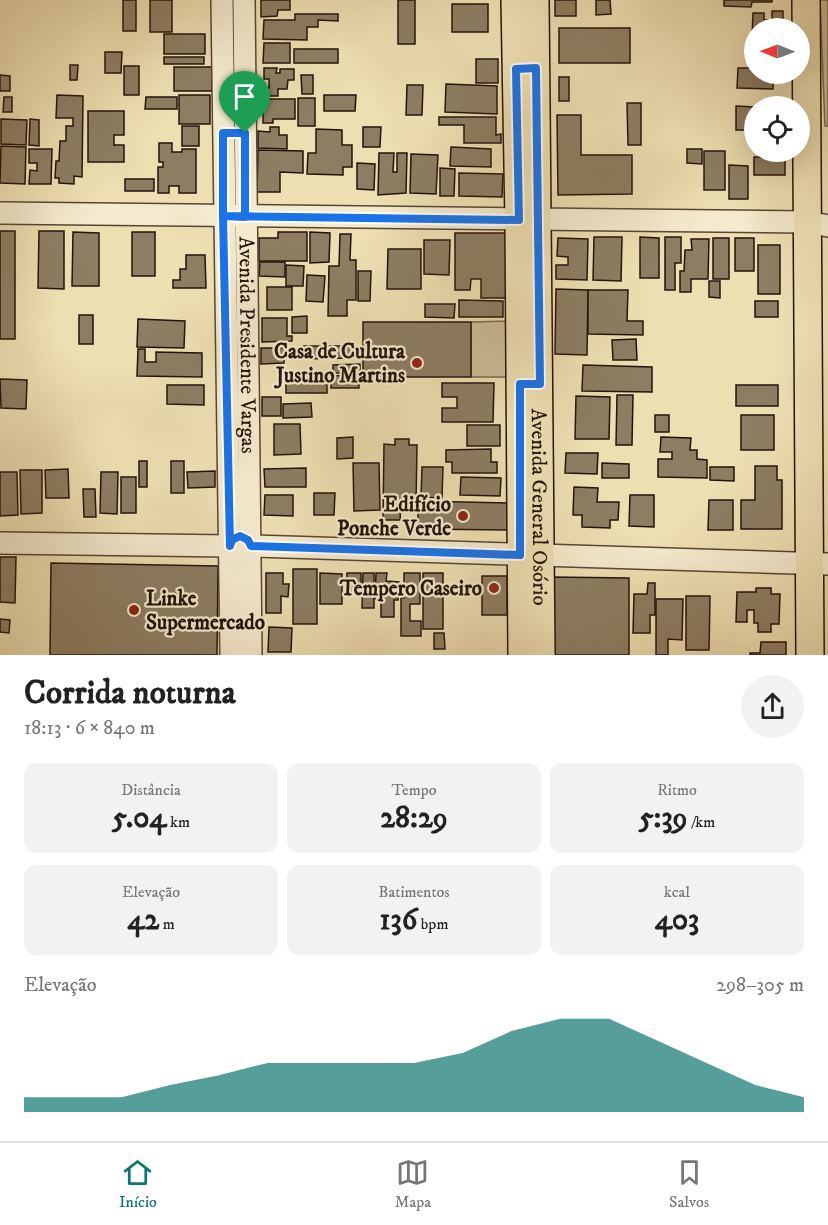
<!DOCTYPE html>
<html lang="pt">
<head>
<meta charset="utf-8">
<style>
	:root { --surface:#fff; --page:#f2f2f2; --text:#222; --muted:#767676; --line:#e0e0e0; --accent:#0f766e }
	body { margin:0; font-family:"IM FELL DW Pica",serif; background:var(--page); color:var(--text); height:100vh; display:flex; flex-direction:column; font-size:22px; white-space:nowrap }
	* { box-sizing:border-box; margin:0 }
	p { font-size:20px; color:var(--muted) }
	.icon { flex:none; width:33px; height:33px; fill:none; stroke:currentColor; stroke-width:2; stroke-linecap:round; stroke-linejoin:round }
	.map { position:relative; height:655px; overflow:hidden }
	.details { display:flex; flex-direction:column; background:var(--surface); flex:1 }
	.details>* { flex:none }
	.needle { width:39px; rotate:271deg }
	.controls { position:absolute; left:744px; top:18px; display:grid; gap:12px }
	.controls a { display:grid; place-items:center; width:66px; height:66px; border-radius:50%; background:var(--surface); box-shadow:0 6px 24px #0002; font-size:30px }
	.pin { position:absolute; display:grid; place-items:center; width:51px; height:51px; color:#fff; margin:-62px -26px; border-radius:50% 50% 50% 0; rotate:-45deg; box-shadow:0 0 6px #0007 }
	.pin .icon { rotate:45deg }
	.round { display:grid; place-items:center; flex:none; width:63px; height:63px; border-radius:32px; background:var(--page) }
	.overview { display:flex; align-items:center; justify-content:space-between; height:102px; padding:0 24px }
	h1 { font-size:33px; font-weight:700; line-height:45px }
	.metrics { display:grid; grid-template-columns:repeat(3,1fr); gap:9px; height:102px; padding:6px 24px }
	.metrics div { display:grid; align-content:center; border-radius:12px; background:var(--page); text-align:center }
	.metrics b { font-size:30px; font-weight:700 }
	.metrics small { font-size:16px; font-weight:400 }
	.metrics p { font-size:16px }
	.chart { height:168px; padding:12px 24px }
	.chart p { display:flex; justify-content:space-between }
	.chart svg { width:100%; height:108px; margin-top:6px; fill:var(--accent); opacity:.7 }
	.dock { display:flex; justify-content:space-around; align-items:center; height:84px; border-top:2px solid var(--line); background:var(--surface); font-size:16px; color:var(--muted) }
	.dock a { display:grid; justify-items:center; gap:3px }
	.dock .current { color:var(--accent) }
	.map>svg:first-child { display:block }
	.green { fill:#ccbc96; stroke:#786850; stroke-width:1.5 }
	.building { fill:#8d7d62; stroke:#24130b; stroke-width:1.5 }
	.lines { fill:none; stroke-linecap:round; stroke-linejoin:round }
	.minor-casing { stroke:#564635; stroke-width:24 }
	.major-casing { stroke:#24130b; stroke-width:30 }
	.minor { stroke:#f4eacd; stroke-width:21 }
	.major { stroke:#eedfb2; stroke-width:27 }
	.route-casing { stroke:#fff; stroke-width:12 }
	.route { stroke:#1a73e8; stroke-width:8 }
	.poi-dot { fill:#8f2418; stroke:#f4eacd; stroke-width:2 }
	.labels { text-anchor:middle; stroke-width:4.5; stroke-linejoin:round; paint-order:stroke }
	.street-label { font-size:21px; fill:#24130b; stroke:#f4eacd }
	.poi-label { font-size:21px; font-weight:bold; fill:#24130b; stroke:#f4eacd; text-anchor:end }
</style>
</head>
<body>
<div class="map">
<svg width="828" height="655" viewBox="0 0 828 655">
	<rect width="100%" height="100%" fill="#eedfb2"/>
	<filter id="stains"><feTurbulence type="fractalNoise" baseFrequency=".00333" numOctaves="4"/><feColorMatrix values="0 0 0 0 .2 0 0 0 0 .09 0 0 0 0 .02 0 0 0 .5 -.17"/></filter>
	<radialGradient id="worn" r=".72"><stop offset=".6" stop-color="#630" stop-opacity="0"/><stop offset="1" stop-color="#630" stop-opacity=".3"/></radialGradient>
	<g class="green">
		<path d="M820,0h8v126h-3z"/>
		<path d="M513,321l-1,56h-41v-55z"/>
	</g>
	<g class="building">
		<rect x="123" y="0" width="13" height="31"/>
		<rect x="150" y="0" width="22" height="32"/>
		<path d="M261,0h29v10h-12l-1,6 -16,1z"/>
		<rect x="398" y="0" width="17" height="44"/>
		<rect x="555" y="0" width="21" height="16"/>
		<path d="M596,0h14l1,14 -15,1z"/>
		<path d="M724,0h48v2h-20l-1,5 -27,-1z"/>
		<rect x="452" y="4" width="36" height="28"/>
		<path d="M772,11h11v17h-29v9h-2l1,-24h11v7h8z"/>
		<path d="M295,14h43v7l-20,-1v7h-11v13l-44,-1 1,-19h31z"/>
		<rect x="559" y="28" width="71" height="35"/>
		<rect x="164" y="34" width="41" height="20"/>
		<path d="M264,43h26v20h-27z"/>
		<rect x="294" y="49" width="44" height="14"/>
		<path d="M105,52h17l-1,21h-16z"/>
		<rect x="164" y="57" width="40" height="7"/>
		<rect x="476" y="59" width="22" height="24"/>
		<path d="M70,65h8l-1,15h-7z"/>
		<rect x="124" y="66" width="15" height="29"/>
		<rect x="174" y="67" width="38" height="24"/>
		<path d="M264,68h13l-1,5h4v-4h14v11h-6l-1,9h-9v7h-14v-8h5v-9h-5z"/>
		<path d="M738,68h16v6h19v15l-36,-1z"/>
		<path d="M0,75l10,1v15h-10z"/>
		<path d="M301,75h12v19h-11z"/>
		<rect x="559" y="77" width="10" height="24"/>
		<path d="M446,84l51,2v28l-52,-2z"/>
		<path d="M407,85h16l-1,30h-16z"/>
		<path d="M57,95l26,1 -1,81 -8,-1v8l-15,-1v-5h-4l1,-17h3l1,-20h6v-15h7v-8h-17z"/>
		<rect x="179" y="95" width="31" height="29"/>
		<path d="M324,95h32l-1,16h-31z"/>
		<path d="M4,97h8v15h-9z"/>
		<path d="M146,97h31v12h-32z"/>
		<rect x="298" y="98" width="17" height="28"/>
		<path d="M263,99h32v20h-22v4h-10z"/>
		<path d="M627,103h14v42h-13z"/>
		<path d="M736,106l18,1v23h-18z"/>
		<path d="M88,111h36v24h-10v10h10v17h-36z"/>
		<path d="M557,115h24v40h51v39l-74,1z"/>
		<path d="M439,117h57v18l5,-1v9h-37v-18h-25z"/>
		<path d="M1,119l26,1 -1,25 -25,-1z"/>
		<path d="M30,119l9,1v26l-10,-1z"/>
		<rect x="182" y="126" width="17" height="20"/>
		<path d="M270,127h9v8h8v14l-29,-1v-17l12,1z"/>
		<path d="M363,127h18l-1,20h-17z"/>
		<path d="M316,129l26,1v15h10v22h-9v8l-36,-1 1,-21h8z"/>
		<path d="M159,143h13v9h10v-3h14v44h-17v-7h-10v7h-11v-26h5v-5h-4z"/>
		<path d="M1,146l25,1 -1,37 -25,-1z"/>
		<path d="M451,147l40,2v18l-41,-1z"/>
		<path d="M29,149h23l-1,35h-22l1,-14 7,1v-8h-8z"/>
		<path d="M687,149h15v15l-15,-1z"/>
		<path d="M258,150l45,1v22l-23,-1v20h-23z"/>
		<rect x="704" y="151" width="21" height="39"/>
		<path d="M379,153h15l-1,19h4v-19h10l-1,40 -28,2z"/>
		<path d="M411,154l27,1 -2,39 -26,-1z"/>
		<rect x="754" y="157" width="31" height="18"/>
		<path d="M357,163l18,1 -1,26 -17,-1z"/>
		<path d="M729,165l19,1v33h-19z"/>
		<path d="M440,168l15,1 -1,27h-14z"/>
		<path d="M459,173l44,1 -1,23 -43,-1z"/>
		<rect x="125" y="179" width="29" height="12"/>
		<rect x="0" y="231" width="15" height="108"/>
		<path d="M39,231h25v58l-26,-1z"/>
		<path d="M73,232l26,1v53h-27z"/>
		<rect x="132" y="232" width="23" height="44"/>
		<path d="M278,232h29v29h-48v-23h19z"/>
		<path d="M310,232l20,1 -1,29 -19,1z"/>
		<path d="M455,233h51v65h-25v-19h-10l-1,11h-15z"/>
		<path d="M340,234h11l-1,26h6v40h-9v16h-19l1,-50h10z"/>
		<path d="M594,237h28l-1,44 -28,-1z"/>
		<path d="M640,237l19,1v40h-19z"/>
		<path d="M665,237h16v26h-6v27h-10z"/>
		<path d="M558,238l30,1 -1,41 -31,-1v-14h12v-8l-11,-1z"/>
		<rect x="713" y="238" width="16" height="41"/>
		<rect x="735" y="238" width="19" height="33"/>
		<path d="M691,239h18l-1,40h-17v13h-11v-21h4l1,-21h7z"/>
		<path d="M424,240h26l-1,35 -25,-1z"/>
		<rect x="758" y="245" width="22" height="49"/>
		<path d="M388,249h33v40h-34z"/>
		<path d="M186,255h19l1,33h-33v-8h7v-11h6z"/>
		<path d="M260,262h25v15l-26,-1z"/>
		<path d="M286,265l18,1 -1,20h-17z"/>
		<path d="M358,271h13l-1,30h-12z"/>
		<path d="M307,275l18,1 -2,26 -17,-1z"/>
		<path d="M709,281h11v17l-11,-1z"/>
		<rect x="267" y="287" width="25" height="23"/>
		<path d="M556,289l32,1 -1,65 -32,-1z"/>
		<path d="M588,290h40l-1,31h16v14l-55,-1z"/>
		<path d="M459,300l44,1v16h-44z"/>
		<rect x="755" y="301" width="23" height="16"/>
		<path d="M425,304h30l-1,14 -29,-1z"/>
		<rect x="79" y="315" width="14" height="29"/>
		<path d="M307,316v17h-15v-16z"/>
		<path d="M262,318h25v18h5v5l-30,1z"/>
		<path d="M138,319l47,2 -1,27 -47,-1z"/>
		<rect x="363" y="322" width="108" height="55"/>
		<path d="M636,339l1,21h-24l-1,-20z"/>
		<path d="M304,346h49v12l-49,1z"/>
		<path d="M261,348h23v15l-23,1z"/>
		<path d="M138,349h7v13h11v-10l46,1v24l-65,-1z"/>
		<path d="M360,364v9h-27v-8z"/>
		<path d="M583,365l69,2v25l-70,-1z"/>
		<rect x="286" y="375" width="41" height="18"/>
		<path d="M359,375v13h-28v-12z"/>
		<path d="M0,379l27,1 -1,29 -25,-1z"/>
		<path d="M442,383h52l-1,39h-51v-14h15v-11h-15z"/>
		<path d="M167,385h37v20l-37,-1z"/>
		<rect x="736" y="385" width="42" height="21"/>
		<path d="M617,395h16l-1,50h-16z"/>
		<path d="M576,396l34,1 -1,42h-34z"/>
		<rect x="262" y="397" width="19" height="19"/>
		<path d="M311,403l1,14 -29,1v-14z"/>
		<rect x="655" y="415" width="14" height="17"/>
		<rect x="741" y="415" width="33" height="35"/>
		<path d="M274,424h26l1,30 -27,1z"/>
		<rect x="467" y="425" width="33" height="21"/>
		<path d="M353,437v21l-16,1v-21z"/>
		<path d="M661,437l30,1 -1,12h7v9l10,1v18l-49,-1v-18h14v-7h-12z"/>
		<path d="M395,439h14v6h8l-1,60h-15l-1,15h-17l1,-76 11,1z"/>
		<path d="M491,449v13h6v11h-45v-11h-6v-12z"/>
		<path d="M566,453h32l-1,21 -32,-1z"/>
		<rect x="139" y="461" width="8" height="26"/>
		<rect x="171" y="461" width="13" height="32"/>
		<path d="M353,463h26l1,47 -26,1z"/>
		<path d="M602,463l27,1v14h-27z"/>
		<path d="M755,466h22v14h5v49h-41v-29h14z"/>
		<path d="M422,467h21l-1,31 -21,-1z"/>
		<path d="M710,467h24v14l-24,-1z"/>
		<path d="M306,468v19h-41l-1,-18z"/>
		<path d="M68,469l1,29h-23l-1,-28z"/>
		<path d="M20,470h22v43l-21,1z"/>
		<path d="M215,471v16l-27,1 -1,-16z"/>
		<path d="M0,472h17l1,43 -18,1z"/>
		<path d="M101,472h17l-1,42 -17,-1z"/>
		<rect x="121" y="477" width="15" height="36"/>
		<path d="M461,477l40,1 -1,18 -40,-1z"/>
		<path d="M574,487l24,1 -1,14h22l-1,18h-8v8l-28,-1v-12h-9z"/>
		<path d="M83,489h12l1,28h-12z"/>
		<path d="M314,493h21l-1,22h-20z"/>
		<path d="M265,495h28v21l-29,-1z"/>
		<path d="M630,495h24v32l-25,-1z"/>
		<path d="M709,500h24v30h-25z"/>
		<path d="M418,501l90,2v27l-90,-1z"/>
		<path d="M0,557h16l-1,46 -15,-1z"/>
		<path d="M51,563l167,3 -1,89h-167z"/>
		<rect x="293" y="569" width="24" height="55"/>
		<path d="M266,573h17v11h6l-1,13 -7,-1v17h-15z"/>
		<path d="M320,573l22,1v30h-22z"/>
		<path d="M347,573h14v19l-15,-1z"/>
		<path d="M363,573h11v35h-12z"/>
		<path d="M376,573h11l-1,8 13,1 -1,18h-4v17h-13v-18h-6z"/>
		<path d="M404,573h16v31h-10v17h11v15h-20v-38h3z"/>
		<rect x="423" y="573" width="20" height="56"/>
		<rect x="482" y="576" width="25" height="39"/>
		<path d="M552,577l77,1v77h-77z"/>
		<path d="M648,583h7v32h-5v18h-17l1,-39h13z"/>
		<path d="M756,588h15v6h9l-1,30h-8v8h-13v-9h-4v-13h-7v12h-11l1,-30h19z"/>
		<path d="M686,596h24l-1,54h-23z"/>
		<path d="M656,599h27l-1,41 -14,-1v16h-12z"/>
		<path d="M0,619l10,1 -1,13 -9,-1z"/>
		<path d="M269,627l23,1 -1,24h-23z"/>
		<path d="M434,633h10l1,16h-11z"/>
		<path d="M761,642h25v13h-36v-2h10z"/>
	</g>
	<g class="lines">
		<defs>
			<g id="minor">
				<path d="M222,0l9,655"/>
				<path id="s1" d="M244,0l7,655"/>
				<path d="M0,213l807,9 21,4"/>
				<path d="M0,543l230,3"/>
				<path d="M251,546l577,18"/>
			</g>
			<g id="major">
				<path d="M515,0l4,220 3,435"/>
				<path id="s2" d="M535,0l6,655"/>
				<path d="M806,0l4,655"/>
			</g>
		</defs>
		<use href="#minor" class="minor-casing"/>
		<use href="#major" class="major-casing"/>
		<use href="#minor" class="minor"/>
		<use href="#major" class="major"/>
	</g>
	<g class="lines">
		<defs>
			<path id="route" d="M245,133v84l-22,-1 7,330 2,-6 8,-4 8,4 3,6 269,9v-171h20l-4,-316 -20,1 3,151 -296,-4v-83h22"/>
		</defs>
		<use href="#route" class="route-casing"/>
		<use href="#route" class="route"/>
	</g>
	<g class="poi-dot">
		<circle cx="417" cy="363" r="6"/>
		<circle cx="463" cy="516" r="6"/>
		<circle cx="494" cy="588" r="6"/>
		<circle cx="134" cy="610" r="6"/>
	</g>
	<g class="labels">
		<g class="street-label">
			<text dy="7" stroke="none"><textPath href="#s1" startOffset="345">Avenida Presidente Vargas</textPath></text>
			<text dy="7" stroke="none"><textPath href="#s2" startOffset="507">Avenida General Osório</textPath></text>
		</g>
		<g class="poi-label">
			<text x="405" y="358">Casa de Cultura<tspan x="405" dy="24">Justino Martins</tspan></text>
			<text x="451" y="511">Edifício<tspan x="451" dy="24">Ponche Verde</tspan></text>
			<text x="482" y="595">Tempero Caseiro</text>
			<text x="146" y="605" text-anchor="start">Linke<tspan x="146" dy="24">Supermercado</tspan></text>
		</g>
	</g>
	<rect width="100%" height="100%" filter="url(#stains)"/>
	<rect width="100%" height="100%" fill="url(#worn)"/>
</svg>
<div class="controls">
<a><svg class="needle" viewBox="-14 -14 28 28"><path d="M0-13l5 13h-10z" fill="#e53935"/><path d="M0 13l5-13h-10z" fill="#767676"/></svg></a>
<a><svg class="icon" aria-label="locate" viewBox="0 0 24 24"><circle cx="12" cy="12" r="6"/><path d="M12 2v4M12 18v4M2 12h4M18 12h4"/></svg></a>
</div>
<div class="pin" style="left:245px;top:133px;background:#1e9e55"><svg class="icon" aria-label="arrive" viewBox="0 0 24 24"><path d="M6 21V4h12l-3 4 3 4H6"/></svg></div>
</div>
<section class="details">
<div class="overview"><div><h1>Corrida noturna</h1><p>18:13 · 6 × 840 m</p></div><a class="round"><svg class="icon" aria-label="share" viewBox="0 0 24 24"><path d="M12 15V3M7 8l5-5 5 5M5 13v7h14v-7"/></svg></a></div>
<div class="metrics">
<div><p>Distância</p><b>5.04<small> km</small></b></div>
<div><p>Tempo</p><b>28:29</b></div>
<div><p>Ritmo</p><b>5:39<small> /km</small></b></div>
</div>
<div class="metrics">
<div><p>Elevação</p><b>42<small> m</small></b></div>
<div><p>Batimentos</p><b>136<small> bpm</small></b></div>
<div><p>kcal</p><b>403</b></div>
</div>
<div class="chart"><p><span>Elevação</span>298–305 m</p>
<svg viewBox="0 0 160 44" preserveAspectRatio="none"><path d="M0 44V38L10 38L20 38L30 33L40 29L50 24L60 24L70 24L80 24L90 20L100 11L110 6L120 6L130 15L140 24L150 33L160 38V44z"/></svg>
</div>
</section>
<nav class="dock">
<a class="current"><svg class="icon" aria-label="home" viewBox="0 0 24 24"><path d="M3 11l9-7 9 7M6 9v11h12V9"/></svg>Início</a>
<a><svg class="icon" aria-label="map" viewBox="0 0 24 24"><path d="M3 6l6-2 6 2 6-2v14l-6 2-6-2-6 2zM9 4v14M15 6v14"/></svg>Mapa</a>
<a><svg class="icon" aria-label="saved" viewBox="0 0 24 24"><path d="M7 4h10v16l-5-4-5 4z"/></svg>Salvos</a>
</nav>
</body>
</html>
